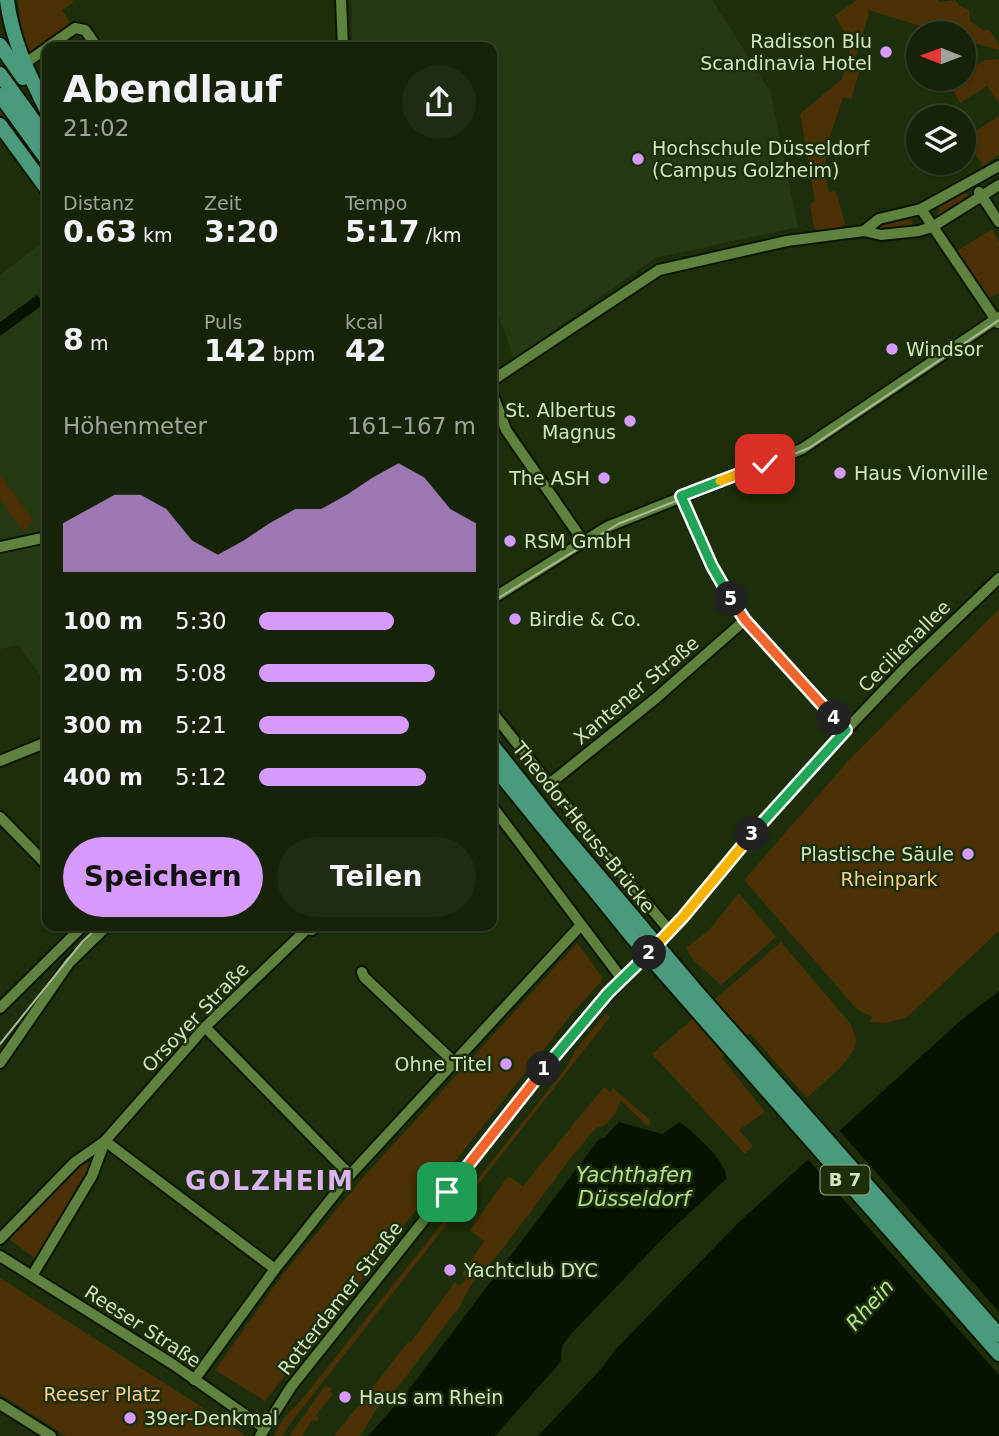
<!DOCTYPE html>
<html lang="de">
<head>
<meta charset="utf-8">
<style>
	:root { --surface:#162308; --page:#1f2b12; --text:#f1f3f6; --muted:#9ea49c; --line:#354029; --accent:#d69bfa }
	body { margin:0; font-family:"DejaVu Sans",sans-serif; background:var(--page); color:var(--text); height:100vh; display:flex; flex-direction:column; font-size:26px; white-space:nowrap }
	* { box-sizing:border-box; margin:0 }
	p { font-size:23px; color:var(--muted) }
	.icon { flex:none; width:38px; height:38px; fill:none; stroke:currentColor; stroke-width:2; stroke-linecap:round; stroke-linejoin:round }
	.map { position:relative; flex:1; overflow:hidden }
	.drawer { position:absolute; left:42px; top:42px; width:455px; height:889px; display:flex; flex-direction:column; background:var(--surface); border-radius:14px; box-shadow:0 2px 5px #0004,0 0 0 2px var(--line) }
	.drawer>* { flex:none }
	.needle { width:46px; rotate:271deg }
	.tools { position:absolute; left:906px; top:21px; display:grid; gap:14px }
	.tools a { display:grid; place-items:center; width:70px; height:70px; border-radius:50%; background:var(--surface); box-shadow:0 2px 5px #0004,0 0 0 2px var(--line); font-size:35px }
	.pin { position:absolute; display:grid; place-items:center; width:60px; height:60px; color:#fff; margin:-30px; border-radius:14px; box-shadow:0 4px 10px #0006 }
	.km { position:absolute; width:35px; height:35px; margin:-18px; border-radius:50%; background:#222; color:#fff; font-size:19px; line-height:35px; text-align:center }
	.round { display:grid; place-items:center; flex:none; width:74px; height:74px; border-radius:37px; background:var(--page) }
	.headline { display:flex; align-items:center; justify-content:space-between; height:119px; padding:0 21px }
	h1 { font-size:38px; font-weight:700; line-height:52px }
	.figures { display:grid; grid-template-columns:repeat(3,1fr); gap:10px; height:119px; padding:7px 21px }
	.figures div { display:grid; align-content:center }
	.figures b { font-size:30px; font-weight:700 }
	.figures small { font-size:19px; font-weight:400 }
	.figures p { font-size:19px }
	.chart { height:196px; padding:14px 21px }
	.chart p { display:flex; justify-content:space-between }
	.chart svg { width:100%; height:126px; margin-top:7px; fill:var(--accent); opacity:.7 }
	.primary-button { display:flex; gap:14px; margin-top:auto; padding:14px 21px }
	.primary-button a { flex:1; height:80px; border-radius:42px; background:var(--accent); color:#111; font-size:28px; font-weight:700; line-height:80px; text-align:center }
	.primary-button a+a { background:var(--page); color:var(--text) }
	ul { padding:0 21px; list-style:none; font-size:23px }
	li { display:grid; grid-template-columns:112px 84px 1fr; align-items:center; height:52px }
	li i { height:18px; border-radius:9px; background:var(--accent) }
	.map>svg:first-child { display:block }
	.built { fill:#253a12 }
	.green { fill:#4c3106 }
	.water { fill:#061300 }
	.pier { fill:#1d2f0a }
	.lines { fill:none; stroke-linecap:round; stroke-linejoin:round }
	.minor-casing { stroke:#0a1502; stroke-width:14 }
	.major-casing { stroke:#0a1502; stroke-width:18 }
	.minor { stroke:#5f833e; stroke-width:10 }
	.major { stroke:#4a9a7c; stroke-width:14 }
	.tram { stroke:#a9bd99; stroke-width:2 }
	.major-bridge-casing { stroke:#0a1502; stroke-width:18; stroke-linecap:butt }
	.major-bridge { stroke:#4a9a7c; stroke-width:14 }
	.split-1-casing { stroke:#fff; stroke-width:14 }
	.split-2-casing { stroke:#fff; stroke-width:14 }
	.split-3-casing { stroke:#fff; stroke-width:14 }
	.split-4-casing { stroke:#fff; stroke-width:14 }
	.split-5-casing { stroke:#fff; stroke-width:14 }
	.split-6-casing { stroke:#fff; stroke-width:14 }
	.split-7-casing { stroke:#fff; stroke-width:14 }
	.split-1 { stroke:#f0652b; stroke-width:9 }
	.split-2 { stroke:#22a559; stroke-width:9 }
	.split-3 { stroke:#f5b400; stroke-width:9 }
	.split-4 { stroke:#22a559; stroke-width:9 }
	.split-5 { stroke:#f0652b; stroke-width:9 }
	.split-6 { stroke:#22a559; stroke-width:9 }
	.split-7 { stroke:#f5b400; stroke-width:9 }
	.poi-dot { fill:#d69bfa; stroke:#1d2f0a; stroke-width:2.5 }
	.labels { text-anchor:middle; stroke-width:5; stroke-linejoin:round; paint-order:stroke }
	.shield { fill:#1d2f0a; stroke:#9aae8a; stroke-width:2 }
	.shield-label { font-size:18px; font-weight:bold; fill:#d0e5c1 }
	.poi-label { font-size:19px; fill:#d0e5c1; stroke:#1d2f0a; text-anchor:start }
	.street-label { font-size:19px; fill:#d0e5c1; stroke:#1d2f0a }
	.park-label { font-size:19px; fill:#fecb8d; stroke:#1d2f0a }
	.water-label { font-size:21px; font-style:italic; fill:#b1e08b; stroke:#1d2f0a }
	.district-label { font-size:26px; font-weight:bold; letter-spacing:2px; fill:#dbb3f5; stroke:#1d2f0a }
</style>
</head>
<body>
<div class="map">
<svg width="999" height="1436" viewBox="0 0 999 1436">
	<rect width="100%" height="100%" fill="#1d2f0a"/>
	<g class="built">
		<path d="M351,0h361l58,91 28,136 -143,31 -141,101 -22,-63v-249h-140z"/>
		<path d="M47,239v446l-29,-40 -18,4v-374z"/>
	</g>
	<g class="green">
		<path d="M18,0h54l2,2 -12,8 9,14 -40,29 -3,-2 -6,-15z"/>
		<path d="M857,0h81l1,2 16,-2 5,6 9,4 1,11 15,10 4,-2 10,16v5l-35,-10v-7h-20l-76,-23 1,3 -16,53 7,3 -9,30 -8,-2c-11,36 -23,57 -14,95l7,-1 9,33 -4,4 -22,3 -5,-3 -4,-23 5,-5 -15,-86 42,-35 9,-34 -16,-30z"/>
		<path d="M999,59v44l-12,-17 -27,17 -11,-20 7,-4h8v-6l21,-13z"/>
		<path d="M0,106l47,65v7l-47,-65z"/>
		<path d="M999,116v39l-16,11 -18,-28z"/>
		<path d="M963,193l5,1 -2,5 -24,16 -4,-1 1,-7z"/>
		<path d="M910,217l3,9 -33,3 -2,-2 3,-3z"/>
		<path d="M992,229l7,13v51l-10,5 -32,-47z"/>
		<path d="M0,475l34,46 -11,10 -23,-31z"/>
		<path d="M999,609v322l-93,87 -20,5 -16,-1 2,-5 -15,-8 -113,-129 107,-122z"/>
		<path d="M739,893l37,44 -55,48 -29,-26 -6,-11 23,-18z"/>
		<path d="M781,942l69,81c2,5 5,10 6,16 1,20 -36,46 -49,59l-57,-65 -28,25 43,54 -26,18 14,16 -8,8 -93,-100z"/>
		<path d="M577,943l25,34 -1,5 -27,29 -309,390 -50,-31 68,-96 76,-92z"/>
		<path d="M606,1013l4,4 -318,404 -10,15h-9l11,-18 20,-21 262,-329 9,-17z"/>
		<path d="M604,1087l6,5 3,-4 37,32 -1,7 -28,-26 -6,13 -10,11 -9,3 -20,23 -72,96 -33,38 -11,21 -69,90 -7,1 -24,39h-26l75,-95 2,1 44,-60 5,4 7,-8 -5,-4 22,-33 -14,-11 38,-54 15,10z"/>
		<path d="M85,1160l5,3v3l-55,92 -26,-19z"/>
		<path d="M0,1278l244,156 -1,2h-177l-66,-42z"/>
		<path d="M325,1386l7,2 -2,4 3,2 -17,21 3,3 -2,3 -5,-1 -10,16h-13z"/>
	</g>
	<g class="water">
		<path d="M37,295l7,9 -44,32v-14z"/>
		<path d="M999,991v445h-461l62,-66 16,-21 122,-126 222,-202z"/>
		<path d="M619,1122l43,12 18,-12c13,10 49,41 46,57l-58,54 -97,101 -9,12 -1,14 -3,5 -63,71h-127l39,-44 192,-253 5,-1z"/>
	</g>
	<path class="pier" d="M837,1128l162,184v63l-193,-218z"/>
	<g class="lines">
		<defs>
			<g id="minor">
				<path d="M341,0l2,47"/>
				<path d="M48,47l27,-19 10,2 12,17"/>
				<path d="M24,64l23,-16"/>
				<path d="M979,192l20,30"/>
				<path d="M921,209l77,114"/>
				<path d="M864,231l15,-12 42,-10 78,-43"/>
				<path d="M492,370v22l14,38 77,111"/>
				<path d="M493,380l166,-110 128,-29 77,-10 17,4 38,-4 13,-4 67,-42"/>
				<path d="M681,496l30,70 34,54 101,110"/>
				<path d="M0,547l47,-10"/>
				<path d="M492,599l115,-72 195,-78 197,-132"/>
				<path d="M492,712l107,135 71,84"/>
				<path d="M0,761l47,-19"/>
				<path d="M548,785l107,-86 90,-79"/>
				<path d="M492,806l130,173"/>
				<path d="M0,817l47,48"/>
				<path d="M362,972l2,5 90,85"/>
				<path d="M0,1008l83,-82"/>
				<path d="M205,1027l145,148"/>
				<path d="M0,1063l69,-100 38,-37"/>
				<path d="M105,1141l170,128"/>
				<path d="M0,1239l75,-77 30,-21 100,-114 102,-98 5,1 4,-4"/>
				<path d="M0,1256l174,109 90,63"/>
				<path d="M32,1276l60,-100 13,-35"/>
				<path d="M194,1380l81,-111 75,-94 230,-249"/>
				<path d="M0,1404l51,32"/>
				<path d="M260,1436l31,-49 291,-365 96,-100 77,-91 91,-101 60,-63 93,-89"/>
			</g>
			<g id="major">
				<path d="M7,0c5,41 22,74 40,111"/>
				<path d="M0,45l23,33"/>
				<path d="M0,74l47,65"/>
				<path d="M0,95l47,65"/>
				<path d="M0,125l47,64"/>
				<path d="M701,997l298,338"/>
				<path d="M692,1005l307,349"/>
			</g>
		</defs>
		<use href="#minor" class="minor-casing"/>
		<use href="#major" class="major-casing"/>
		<use href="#minor" class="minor"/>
		<use href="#major" class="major"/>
		<g class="tram">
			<path d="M492,602l126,-78 191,-76 190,-128"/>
			<path d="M0,1044l82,-102 17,-16"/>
		</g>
		<defs>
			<g id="major-bridge">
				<path d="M492,745l61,77 148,175"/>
				<path d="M492,764l142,175 58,66"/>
			</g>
		</defs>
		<use href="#major-bridge" class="major-bridge-casing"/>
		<use href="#major-bridge" class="major-bridge"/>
	</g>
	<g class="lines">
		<defs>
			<path id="split-1" d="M447,1192l97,-123"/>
			<path id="split-2" d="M544,1069l64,-76 41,-40"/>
			<path id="split-3" d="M649,953l34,-36 69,-83"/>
			<path id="split-4" d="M752,834l94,-104 -12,-12"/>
			<path id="split-5" d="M731,599l14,21 89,98"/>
			<path id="split-6" d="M720,481l-39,15 31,70 19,33"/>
			<path id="split-7" d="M720,481l45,-17"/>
		</defs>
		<use href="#split-1" class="split-1-casing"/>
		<use href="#split-2" class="split-2-casing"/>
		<use href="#split-3" class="split-3-casing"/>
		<use href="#split-4" class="split-4-casing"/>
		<use href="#split-5" class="split-5-casing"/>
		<use href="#split-6" class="split-6-casing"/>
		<use href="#split-7" class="split-7-casing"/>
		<use href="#split-1" class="split-1"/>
		<use href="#split-2" class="split-2"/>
		<use href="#split-3" class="split-3"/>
		<use href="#split-4" class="split-4"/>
		<use href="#split-5" class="split-5"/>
		<use href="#split-6" class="split-6"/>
		<use href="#split-7" class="split-7"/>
	</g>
	<g class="poi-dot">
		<circle cx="886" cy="52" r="7"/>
		<circle cx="638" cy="159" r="7"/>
		<circle cx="892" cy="349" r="7"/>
		<circle cx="630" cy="421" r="7"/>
		<circle cx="840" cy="473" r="7"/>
		<circle cx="604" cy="478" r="7"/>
		<circle cx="510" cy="541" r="7"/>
		<circle cx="515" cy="619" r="7"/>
		<circle cx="968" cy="854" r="7"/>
		<circle cx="506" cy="1064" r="7"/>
		<circle cx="450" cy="1270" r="7"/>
		<circle cx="345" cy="1397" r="7"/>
		<circle cx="130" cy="1418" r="7"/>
	</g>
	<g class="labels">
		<rect class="shield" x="820.5" y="1165.5" width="49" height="29" rx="5"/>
		<g class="shield-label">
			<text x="845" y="1186">B 7</text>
		</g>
		<g class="poi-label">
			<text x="872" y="48" text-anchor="end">Radisson Blu<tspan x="872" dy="22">Scandinavia Hotel</tspan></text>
			<text x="652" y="155">Hochschule Düsseldorf<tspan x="652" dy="22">(Campus Golzheim)</tspan></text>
			<text x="906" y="356">Windsor</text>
			<text x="616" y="417" text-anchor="end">St. Albertus<tspan x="616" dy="22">Magnus</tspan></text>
			<text x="854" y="480">Haus Vionville</text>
			<text x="590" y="485" text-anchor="end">The ASH</text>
			<text x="524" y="548">RSM GmbH</text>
			<text x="529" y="626">Birdie &amp; Co.</text>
			<text x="954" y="861" text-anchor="end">Plastische Säule</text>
			<text x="492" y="1071" text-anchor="end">Ohne Titel</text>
			<text x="464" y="1277">Yachtclub DYC</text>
			<text x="359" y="1404">Haus am Rhein</text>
			<text x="144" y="1425">39er-Denkmal</text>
		</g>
		<g class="street-label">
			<text transform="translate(904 646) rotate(-45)" y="7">Cecilienallee</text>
			<text transform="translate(636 690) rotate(-40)" y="7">Xantener Straße</text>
			<text transform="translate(584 827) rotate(51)" y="7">Theodor-Heuss-Brücke</text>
			<text transform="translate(195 1017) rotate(-46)" y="7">Orsoyer Straße</text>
			<text transform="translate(340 1298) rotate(-52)" y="7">Rotterdamer Straße</text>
			<text transform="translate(143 1326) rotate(33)" y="7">Reeser Straße</text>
		</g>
		<g class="park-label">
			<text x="889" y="886">Rheinpark</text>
			<text x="102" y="1401">Reeser Platz</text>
		</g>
		<g class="water-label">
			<text x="634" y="1182">Yachthafen<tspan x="634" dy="24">Düsseldorf</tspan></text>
			<text transform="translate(870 1305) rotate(-48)" y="7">Rhein</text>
		</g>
		<g class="district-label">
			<text x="270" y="1190">GOLZHEIM</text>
		</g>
	</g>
</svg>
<div class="tools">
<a><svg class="needle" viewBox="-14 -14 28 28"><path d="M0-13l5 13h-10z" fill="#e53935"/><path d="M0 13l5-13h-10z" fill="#9ea49c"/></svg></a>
<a><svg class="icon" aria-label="layers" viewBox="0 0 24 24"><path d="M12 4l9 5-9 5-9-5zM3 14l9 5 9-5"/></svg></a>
</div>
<div class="pin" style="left:447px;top:1192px;background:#1e9e55"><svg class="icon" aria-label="arrive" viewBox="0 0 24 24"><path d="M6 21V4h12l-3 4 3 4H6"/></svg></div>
<div class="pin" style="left:765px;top:464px;background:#d93025"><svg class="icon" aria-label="check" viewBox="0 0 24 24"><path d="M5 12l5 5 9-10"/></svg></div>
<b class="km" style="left:544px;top:1069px">1</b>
<b class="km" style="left:649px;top:953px">2</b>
<b class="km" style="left:752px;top:834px">3</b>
<b class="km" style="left:834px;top:718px">4</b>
<b class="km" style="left:731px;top:599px">5</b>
<section class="drawer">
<div class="headline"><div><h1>Abendlauf</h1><p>21:02</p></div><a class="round"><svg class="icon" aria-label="share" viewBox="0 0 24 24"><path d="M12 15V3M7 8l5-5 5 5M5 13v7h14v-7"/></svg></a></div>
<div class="figures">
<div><p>Distanz</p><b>0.63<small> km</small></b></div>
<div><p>Zeit</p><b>3:20</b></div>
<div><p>Tempo</p><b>5:17<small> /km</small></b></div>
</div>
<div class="figures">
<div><b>8<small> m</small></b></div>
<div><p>Puls</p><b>142<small> bpm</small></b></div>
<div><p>kcal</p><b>42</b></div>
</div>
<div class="chart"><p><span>Höhenmeter</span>161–167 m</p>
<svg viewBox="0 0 160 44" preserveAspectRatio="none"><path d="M0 44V27L10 22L20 17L30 17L40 22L50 33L60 38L70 33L80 27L90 22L100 22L110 17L120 11L130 6L140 11L150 22L160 27V44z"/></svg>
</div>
<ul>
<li><b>100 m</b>5:30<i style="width:62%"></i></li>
<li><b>200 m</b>5:08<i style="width:81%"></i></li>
<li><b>300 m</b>5:21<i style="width:69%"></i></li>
<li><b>400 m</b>5:12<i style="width:77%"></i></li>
</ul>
<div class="primary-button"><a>Speichern</a><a>Teilen</a></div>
</section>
</div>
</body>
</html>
